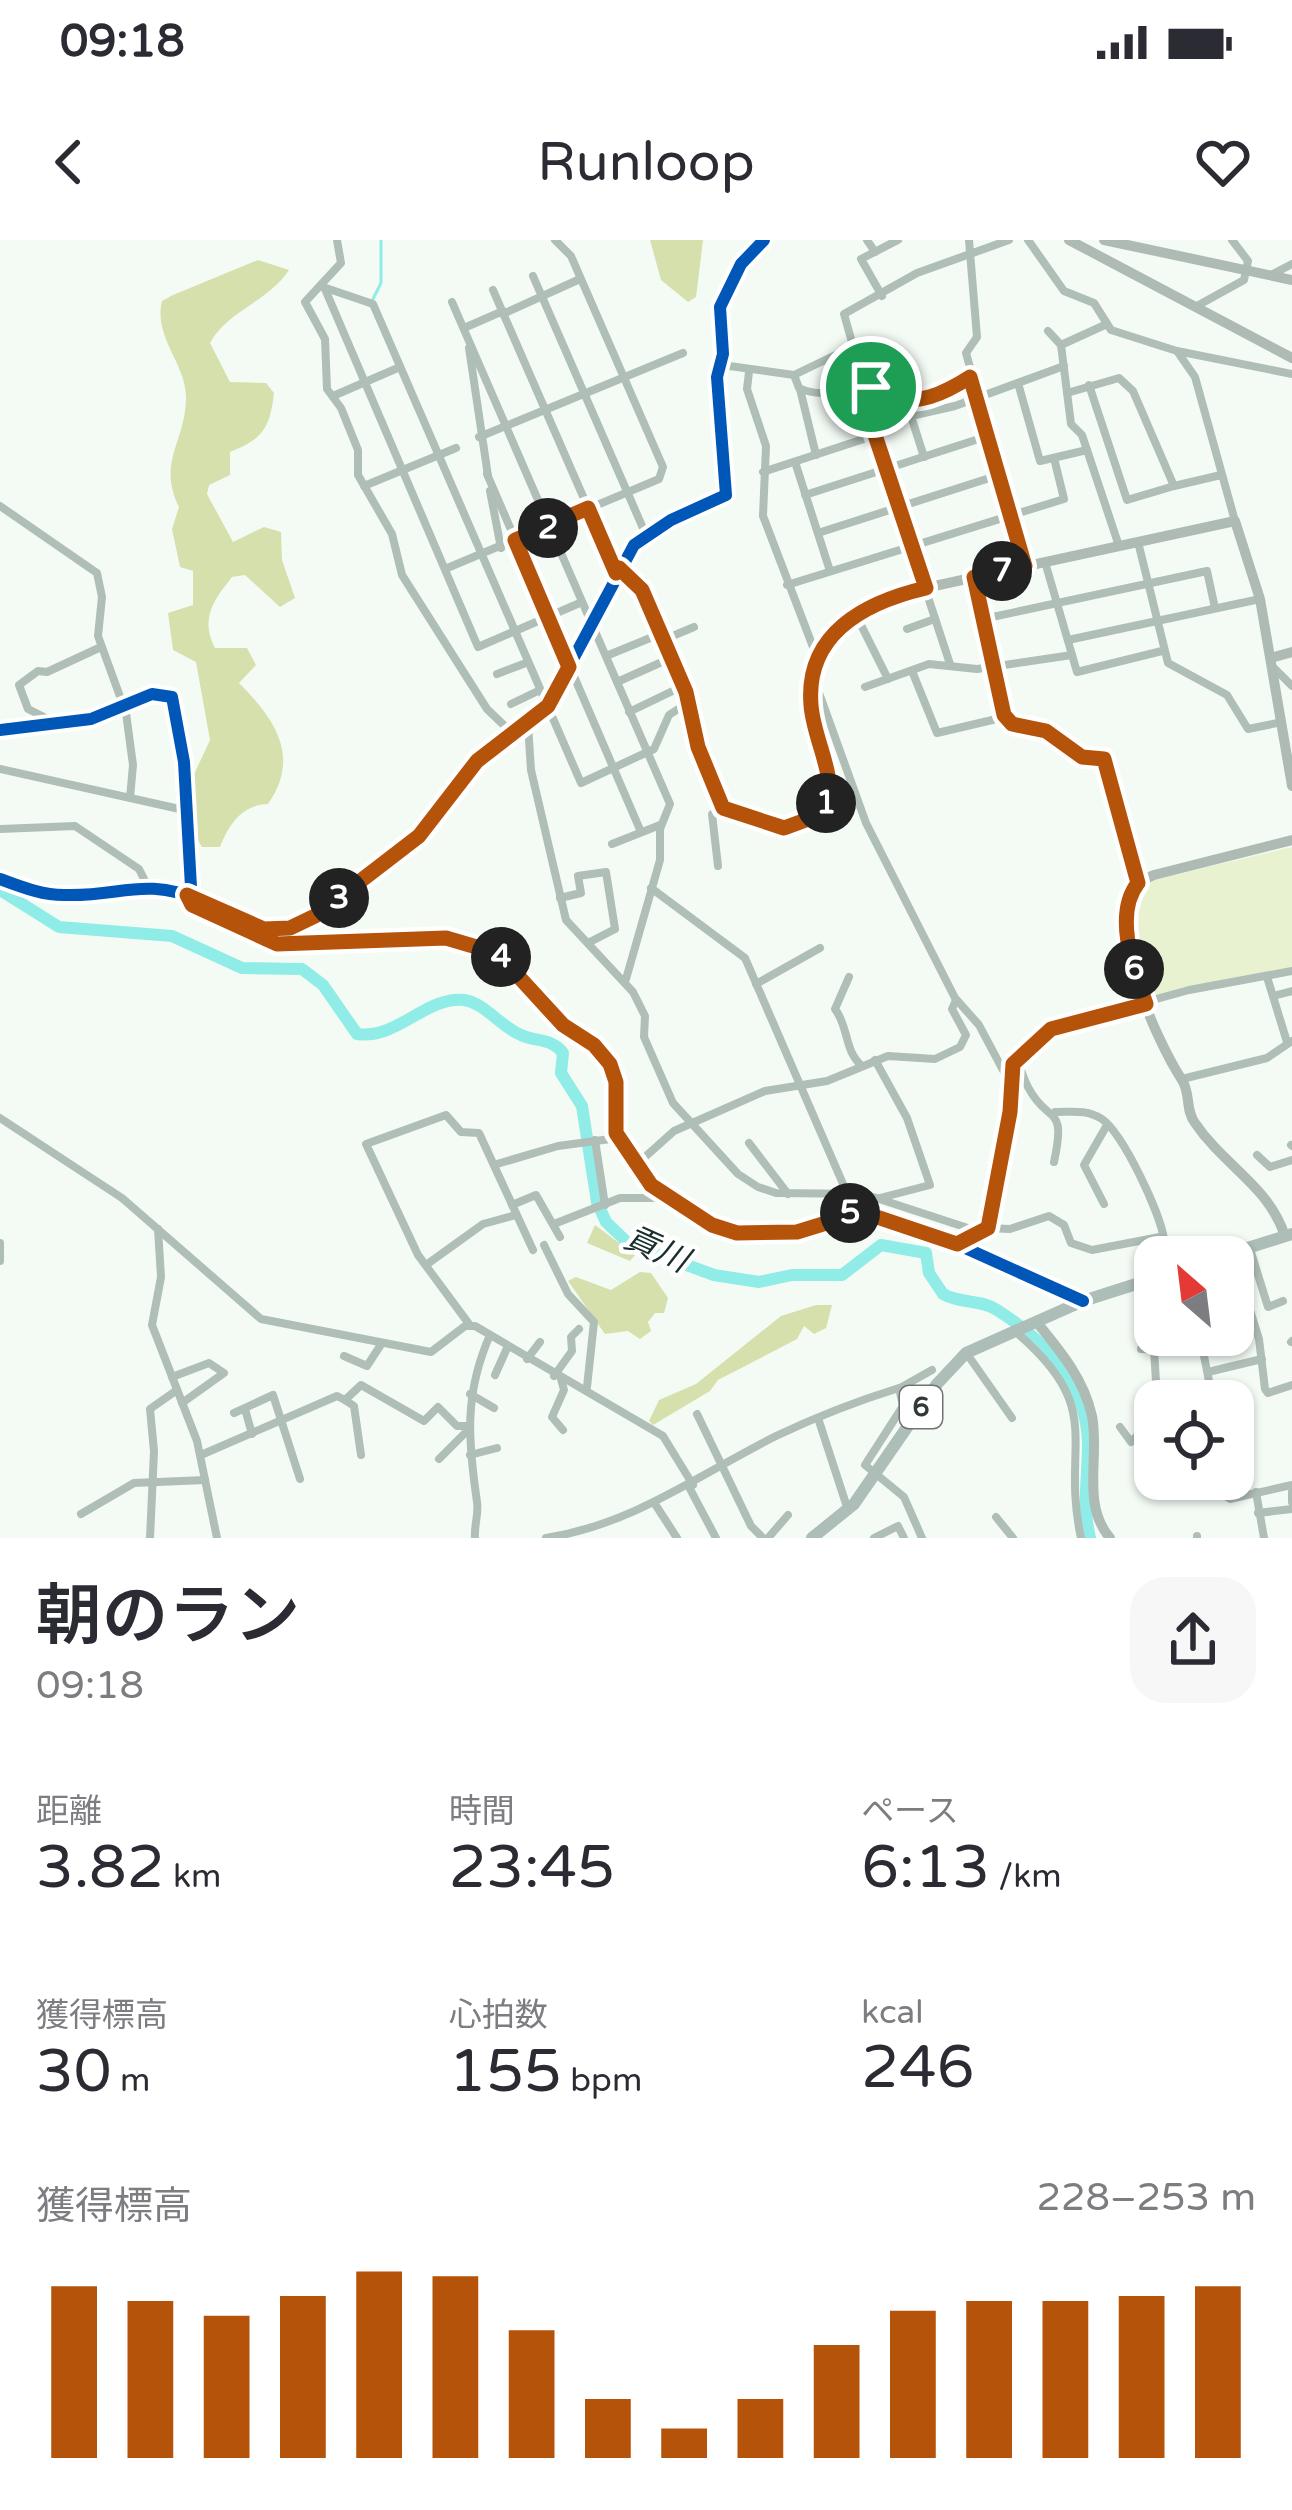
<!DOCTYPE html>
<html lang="ja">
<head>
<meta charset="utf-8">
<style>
	:root { --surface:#fff; --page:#f7f7f7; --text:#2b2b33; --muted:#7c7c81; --accent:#b45309 }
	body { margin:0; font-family:"Varela Round","Noto Sans JP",sans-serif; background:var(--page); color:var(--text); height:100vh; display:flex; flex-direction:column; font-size:45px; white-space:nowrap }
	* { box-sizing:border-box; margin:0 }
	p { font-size:39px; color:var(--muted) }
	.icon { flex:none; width:66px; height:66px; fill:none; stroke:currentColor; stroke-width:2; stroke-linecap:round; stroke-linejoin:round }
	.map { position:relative; height:1298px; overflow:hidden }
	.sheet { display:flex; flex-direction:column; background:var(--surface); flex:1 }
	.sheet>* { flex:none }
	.needle { width:78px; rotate:332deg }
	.fabs { position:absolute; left:1134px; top:996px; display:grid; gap:24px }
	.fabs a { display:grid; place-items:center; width:120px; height:120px; border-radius:24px; background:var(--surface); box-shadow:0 3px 9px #0004; font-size:60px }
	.pin { position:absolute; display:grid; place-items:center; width:102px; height:102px; color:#fff; margin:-51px; border:6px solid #fff; border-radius:50%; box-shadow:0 3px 12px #0007 }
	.km { position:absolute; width:60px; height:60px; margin:-30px; border-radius:50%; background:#222; color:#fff; font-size:33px; line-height:60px; text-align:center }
	.round { display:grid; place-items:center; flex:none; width:126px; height:126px; border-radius:36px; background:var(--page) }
	.head { display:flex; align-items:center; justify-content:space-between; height:204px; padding:0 36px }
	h1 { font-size:66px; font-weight:600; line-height:90px }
	.metrics { display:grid; grid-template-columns:repeat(3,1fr); gap:18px; height:204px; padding:12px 36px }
	.metrics div { display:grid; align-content:center }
	.metrics b { font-size:60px; font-weight:600 }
	.metrics small { font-size:33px; font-weight:400 }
	.metrics p { font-size:33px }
	.chart { height:336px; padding:24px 36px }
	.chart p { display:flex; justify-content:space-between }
	.chart svg { width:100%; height:216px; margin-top:12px; stroke:var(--accent); stroke-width:6 }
	.status { display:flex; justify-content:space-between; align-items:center; height:84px; padding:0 60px; background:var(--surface); direction:ltr }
	.status svg { height:33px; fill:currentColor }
	header { display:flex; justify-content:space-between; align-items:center; height:156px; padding:0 36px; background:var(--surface); font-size:54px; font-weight:600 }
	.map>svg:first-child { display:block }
	.green { fill:#e8f2d0 }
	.forest { fill:#d5e0ad }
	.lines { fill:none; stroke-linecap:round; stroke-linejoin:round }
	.stream { stroke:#8fece6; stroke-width:3 }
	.river { stroke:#8fece6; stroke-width:12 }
	.street { stroke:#b0beb8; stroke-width:8 }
	.secondary { stroke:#aebbb5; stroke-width:10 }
	.primary { stroke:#adbdb7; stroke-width:12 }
	.cycleway-casing { stroke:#fff; stroke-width:20 }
	.cycleway { stroke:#0057b8; stroke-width:12 }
	.route-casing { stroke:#fff; stroke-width:24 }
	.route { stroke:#b45309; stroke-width:15 }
	.labels { text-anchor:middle; stroke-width:9; stroke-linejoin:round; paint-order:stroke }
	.shield { fill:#fff; stroke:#707470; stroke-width:3 }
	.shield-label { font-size:27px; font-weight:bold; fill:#323833 }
	.water-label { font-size:33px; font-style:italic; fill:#182f2d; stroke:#fff }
</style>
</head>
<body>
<div class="status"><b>09:18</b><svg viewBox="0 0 49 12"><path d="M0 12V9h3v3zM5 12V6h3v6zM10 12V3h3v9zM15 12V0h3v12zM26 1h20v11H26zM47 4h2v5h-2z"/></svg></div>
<header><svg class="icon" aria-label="back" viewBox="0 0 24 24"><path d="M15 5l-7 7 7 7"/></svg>Runloop<svg class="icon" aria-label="heart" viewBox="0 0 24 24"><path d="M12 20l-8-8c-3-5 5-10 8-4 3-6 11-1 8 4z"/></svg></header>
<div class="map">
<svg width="1292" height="1298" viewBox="0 0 1292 1298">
	<rect width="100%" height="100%" fill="#f4fbf5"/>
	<path class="green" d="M1292,607v121l-137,27c-23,-20 -27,-79 -16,-106l19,-10z"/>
	<g class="forest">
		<path d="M650,0h53l-7,57 -8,5 -27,-22z"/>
		<path d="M258,20l31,10c-21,32 -61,40 -79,73l20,39 36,1 8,10c-4,35 -11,46 -44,59v23l-21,10 -2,9 26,48 31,-15 17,5 1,28 13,38 -15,9 -35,-32 -13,2c-19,24 -32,42 -17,71h32l9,17 -17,18c36,36 62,74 29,121 -26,1 -39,20 -48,43h-18l-8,-13 -4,-51 20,-43 -14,-78 -23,-12 -5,-37 25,-8v-34l-13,-4 -8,-38 7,-22c-22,-45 6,-64 7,-108 1,-35 -33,-61 -24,-98l11,-6z"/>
		<path d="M595,985l40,30 -5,6 -43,-18z"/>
		<path d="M640,1032l11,1 17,25 -4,15h-9l-7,9 3,9 -11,8 -12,-8 -23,3 -37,-53 8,-4 35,13z"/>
		<path d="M816,1065h16l-6,23 -12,6 -10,-8 -7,13 -79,41 -8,11 -57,34 -4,-4 10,-21 37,-16 85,-68z"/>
	</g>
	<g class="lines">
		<path class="stream" d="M373,59l8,-16v-43"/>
		<path class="river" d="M0,650l59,37 113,9 70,32 60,1 21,16 34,49c40,6 69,-38 107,-34 21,3 37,27 57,35 15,7 31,3 42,18l-2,20 21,33 15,96 9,20 23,22 85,31 45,7 33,-7h50l39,-30 45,8 3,20 14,21c17,10 38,5 54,16 48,30 90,74 91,134 0,33 -6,62 2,94"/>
		<g class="street">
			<path d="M337,0l4,23 -36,39 20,37 2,50 14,19 17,42v25l34,59 10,41 85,134 25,24"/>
			<path d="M867,0l8,12"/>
			<path d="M969,0l8,97 -11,16 59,213"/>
			<path d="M1028,0l36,51 30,12 17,27 66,21 18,26 40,144"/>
			<path d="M1271,35l21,-11"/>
			<path d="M533,36l113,259"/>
			<path d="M320,46l53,18 208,479 73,-34 15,-34 20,-13"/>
			<path d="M325,49l153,358 104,-45"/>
			<path d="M493,50l123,282"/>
			<path d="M882,56l-21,-37 37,-19"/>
			<path d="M452,62l218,502 -10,25v31l-34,119"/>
			<path d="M1195,67l49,-27 4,-19 -16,-21"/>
			<path d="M503,74l77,-35"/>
			<path d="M1107,84l-46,21 10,79 11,11 37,111"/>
			<path d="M464,88l39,-17"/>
			<path d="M1048,91l13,14"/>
			<path d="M469,108l19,128"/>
			<path d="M1177,111l115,23"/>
			<path d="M722,125l72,10 5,13c30,14 52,-6 74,0 44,13 56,15 98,-10"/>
			<path d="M749,132l-2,17 19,57 -3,70 55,144"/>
			<path d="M794,135l56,-27"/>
			<path d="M1018,143l22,78 47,-11"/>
			<path d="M1089,145l38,115 47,-14"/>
			<path d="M865,148l-21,-74 73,-41 92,-33"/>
			<path d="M800,149l16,66"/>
			<path d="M860,150l90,274"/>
			<path d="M1067,153l52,-15 14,13 41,95 47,-11"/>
			<path d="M333,156l67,-29"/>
			<path d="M479,197l204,-84"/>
			<path d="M924,217l-13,-41 44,-10 109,-40"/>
			<path d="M795,222l35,109"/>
			<path d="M763,232l113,-37"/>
			<path d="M487,234l154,358"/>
			<path d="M364,246l92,-38"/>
			<path d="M490,251l11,57"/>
			<path d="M805,255l183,-59"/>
			<path d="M0,266l97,67 5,24 -4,39 28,77 7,52 -3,33"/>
			<path d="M671,280l50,-20 8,-13 -12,-110 6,-23 -3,-47 21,-43 23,-24"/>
			<path d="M818,293l181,-58"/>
			<path d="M1138,302l30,121 59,32 21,34 34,-7"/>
			<path d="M1045,322l32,110 85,-21"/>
			<path d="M445,329l214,-90 4,-12 -92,-211 -16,-16"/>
			<path d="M787,345l277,-86 -10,-41"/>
			<path d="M855,373l33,66"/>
			<path d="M983,379l224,-48 8,37"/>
			<path d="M907,389l25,-9"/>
			<path d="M663,400l31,-13"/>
			<path d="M1068,400l192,-41"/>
			<path d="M606,416l54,-22"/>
			<path d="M1274,428l18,18"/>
			<path d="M912,431l25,62 68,-16"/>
			<path d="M497,434l29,-11"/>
			<path d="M814,439l52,144 89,175 24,27 26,49 5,37 -17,74 -1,37 -34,22"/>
			<path d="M617,442l54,-24"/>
			<path d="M865,447l64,-23 48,5 95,-14"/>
			<path d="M511,464l27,-13"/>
			<path d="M629,472l54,-26"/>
			<path d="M54,482l-26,-13 -9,-24 19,-14 9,1 54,-25"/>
			<path d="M528,484l3,46 35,150 67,72 12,24 -1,21 29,66 65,71 20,13 18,6 88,1 116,38"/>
			<path d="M0,490l91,-11 61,-25 20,3 12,65 8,143 85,39 169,-5 51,14 66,72 31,20 15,19 7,18v51l35,52 71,45 75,2 65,-20 90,30 131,59"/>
			<path d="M0,529l184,41"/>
			<path d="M0,589l75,-3 64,43 8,16"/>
			<path d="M612,604l48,-19"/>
			<path d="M718,626l-6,-52 11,-6"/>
			<path d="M651,648l94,70 102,235"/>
			<path d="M560,658l21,-5 -3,-17 28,-4 9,57 -27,14"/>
			<path d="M849,737l-14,32c14,18 9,42 27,57"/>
			<path d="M1267,737l20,65"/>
			<path d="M756,744l64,-36"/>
			<path d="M1273,756l19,-5"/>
			<path d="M1017,819c4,9 6,19 11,28 20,39 39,15 26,75"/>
			<path d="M875,820l32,58 23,67 -54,14"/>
			<path d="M1182,839l85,-21 25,-17"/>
			<path d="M1010,849l3,-25 32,-31 17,-8 127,-35 103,-19"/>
			<path d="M1055,872c16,0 32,-3 47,7 22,16 58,94 62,120"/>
			<path d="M0,878l122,80 139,121 170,33 34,-26h10l188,110 30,49"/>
			<path d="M595,900l10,65"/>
			<path d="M749,903l39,51"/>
			<path d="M1291,905l1,1"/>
			<path d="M1257,915l13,12 22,-7"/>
			<path d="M497,924l61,-18 60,-8"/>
			<path d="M636,925l38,-34 91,-40 62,-10 61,-25 47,3 25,-12 6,-12 -14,-26 4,-9"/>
			<path d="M1104,964l-20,-39 23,-40"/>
			<path d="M512,965l24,-10 24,42"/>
			<path d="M554,984l66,-26h44"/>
			<path d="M989,988l21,1 39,-13 15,9 7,18 21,7 68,-13 9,20"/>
			<path d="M158,989l3,48 -9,48 45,116 20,97"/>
			<path d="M0,1003v18"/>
			<path d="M544,1005l24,49 26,28 -7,65"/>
			<path d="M1250,1009l18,58 15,-6"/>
			<path d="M1232,1013l27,86 6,50 3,4 24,-8"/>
			<path d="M426,1025l57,-41 33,-9"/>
			<path d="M469,1084l-51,-69 -52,-111 80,-29 15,17 18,1 54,117"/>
			<path d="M1017,1093c91,78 43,109 64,205"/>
			<path d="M1180,1095l22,11 11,55"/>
			<path d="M1291,1102l1,-1"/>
			<path d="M1141,1109l33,1 14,-8"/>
			<path d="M1154,1109l2,33"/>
			<path d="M967,1114l45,64"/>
			<path d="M344,1116l23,10 15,-23"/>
			<path d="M527,1119l13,-17"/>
			<path d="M1208,1132l54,-13"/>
			<path d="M495,1135l13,-29"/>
			<path d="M554,1136l18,-25 -1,-14 8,-8"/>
			<path d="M172,1137l37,-14 15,10 -42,30"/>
			<path d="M561,1139l3,11 -12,27 11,13"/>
			<path d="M900,1148l32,-18"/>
			<path d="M470,1154l24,14"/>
			<path d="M345,1160l9,6 7,49"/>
			<path d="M245,1169l7,25"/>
			<path d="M234,1173l39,-18 27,84"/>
			<path d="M697,1174l54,112 12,12"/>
			<path d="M818,1178l29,89"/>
			<path d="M1120,1187l11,15 16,-16 8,9"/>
			<path d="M201,1215l136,-59 8,4 16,-15 63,36 14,-14 19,19h9"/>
			<path d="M470,1215l27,-7"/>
			<path d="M439,1219l27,-27"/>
			<path d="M1223,1239l1,16 6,4 62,-14"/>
			<path d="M689,1247l27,51"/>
			<path d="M1256,1252l8,46"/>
			<path d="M1292,1252v10"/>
			<path d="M655,1264l22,34"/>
			<path d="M1258,1273l34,-4"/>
			<path d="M81,1274l53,-31 71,-3"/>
			<path d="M996,1277l17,21"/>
			<path d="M150,1298l4,-87 -4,-42 27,-19"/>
			<path d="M475,1298c-1,-13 4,-25 2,-36 -9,-62 -13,-108 13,-167"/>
			<path d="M546,1298c88,-14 152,-63 230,-102 40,-19 81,-35 123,-48l4,18 -38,59 39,32 18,41"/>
			<path d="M768,1298l20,-23"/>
			<path d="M874,1298l24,-12 6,12"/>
			<path d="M1197,1298v-2"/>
		</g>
		<g class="secondary">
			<path d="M1069,0l223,118"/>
			<path d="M1104,0l188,40"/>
			<path d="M619,329l17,10 50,113 12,55 22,57 17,13 58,10 33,-27c7,-31 -12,-61 -17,-92 -7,-54 35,-97 82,-113l342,-74 25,78 32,187"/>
			<path d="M974,337l30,138 8,9 34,7 35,26 23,2 34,124"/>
			<path d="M1271,418l21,-6"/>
			<path d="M0,639l40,14 27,3 80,-11 30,4 87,40 38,-5 117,-88 58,-75 71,-55 86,-161 37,-25"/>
			<path d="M1285,996c-17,-51 -60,-69 -90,-113 -10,-13 -4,-29 -13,-43 -25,-38 -92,-180 -28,-205l138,-35"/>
			<path d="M1039,1085c23,28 45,55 53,91 8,41 -11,88 18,122"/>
		</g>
		<g class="primary">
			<path d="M1219,1017l73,-23"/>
			<path d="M812,1298l42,-34 83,-120 29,-31 117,-52 72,-23"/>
		</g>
		<defs>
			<g id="cycleway">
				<path d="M0,490l91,-11 61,-25 20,3 12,65 8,143 85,39 169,-5 51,14 66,72 31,20 15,19 7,18v51l35,52 71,45 75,2 65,-20 90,30 131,59"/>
				<path d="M0,639c22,8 41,16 64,16 60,2 76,-19 140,6"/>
				<path d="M269,690l21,-1 25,-13 104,-80 58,-75 71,-55 86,-161 37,-25 55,-25 -9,-118 6,-23 -3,-47 21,-43 23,-24"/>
			</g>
		</defs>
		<use href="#cycleway" class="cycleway-casing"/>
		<use href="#cycleway" class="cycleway"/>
	</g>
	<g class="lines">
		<defs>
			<path id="route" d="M970,137l55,189 -51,11 30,138 8,9 34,7 36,26 22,2 34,124c-25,32 -4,86 8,121l-95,25 -38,35 -3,48 -22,116 -31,16 -95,-32 -65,20 -60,1 -25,-8 -61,-40 -35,-52v-51l-6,-18 -16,-19 -31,-20 -66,-72 -51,-15 -169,6 -85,-39 -5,-10 77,34 26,-1 25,-12 104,-80 58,-75 71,-55 21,-39 -54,-127 73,-32 28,65 3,-5 23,22 44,102 12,55 25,61 61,20 30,-11 16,-28c-2,-29 -17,-56 -19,-84 -6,-72 55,-103 115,-117l-66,-198c14,-4 15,2 27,6 30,11 58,-3 83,-19z"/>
		</defs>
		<use href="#route" class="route-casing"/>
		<use href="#route" class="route"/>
	</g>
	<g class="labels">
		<rect class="shield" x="900" y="1146" width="42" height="42" rx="9"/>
		<g class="shield-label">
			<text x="921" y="1176">6</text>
		</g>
		<g class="water-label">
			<text transform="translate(657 1008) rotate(24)" y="12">貢川</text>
		</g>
	</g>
</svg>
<div class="fabs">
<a><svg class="needle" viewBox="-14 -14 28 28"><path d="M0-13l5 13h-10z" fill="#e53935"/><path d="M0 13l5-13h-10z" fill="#7c7c81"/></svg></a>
<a><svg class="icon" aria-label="locate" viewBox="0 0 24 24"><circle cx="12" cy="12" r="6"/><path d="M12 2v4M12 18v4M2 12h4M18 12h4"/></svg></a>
</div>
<div class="pin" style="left:871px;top:147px;background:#1e9e55"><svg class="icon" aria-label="arrive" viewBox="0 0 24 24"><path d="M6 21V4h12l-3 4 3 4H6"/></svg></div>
<b class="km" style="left:826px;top:563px">1</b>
<b class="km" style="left:548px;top:288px">2</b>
<b class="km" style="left:339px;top:658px">3</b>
<b class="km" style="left:501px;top:717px">4</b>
<b class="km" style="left:850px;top:973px">5</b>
<b class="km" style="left:1134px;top:729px">6</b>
<b class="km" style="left:1002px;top:331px">7</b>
</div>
<section class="sheet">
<div class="head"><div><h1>朝のラン</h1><p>09:18</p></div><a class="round"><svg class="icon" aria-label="share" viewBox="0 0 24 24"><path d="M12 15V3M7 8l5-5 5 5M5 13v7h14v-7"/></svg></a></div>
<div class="metrics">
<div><p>距離</p><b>3.82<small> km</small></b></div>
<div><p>時間</p><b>23:45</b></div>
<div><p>ペース</p><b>6:13<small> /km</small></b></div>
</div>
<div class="metrics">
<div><p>獲得標高</p><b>30<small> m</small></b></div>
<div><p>心拍数</p><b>155<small> bpm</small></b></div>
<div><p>kcal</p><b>246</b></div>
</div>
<div class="chart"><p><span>獲得標高</span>228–253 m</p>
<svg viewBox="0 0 160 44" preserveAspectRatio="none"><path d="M5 44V9M15 44V12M25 44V15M35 44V11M45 44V6M55 44V7M65 44V18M75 44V32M85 44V38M95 44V32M105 44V21M115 44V14M125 44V12M135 44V12M145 44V11M155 44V9"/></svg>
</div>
</section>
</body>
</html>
